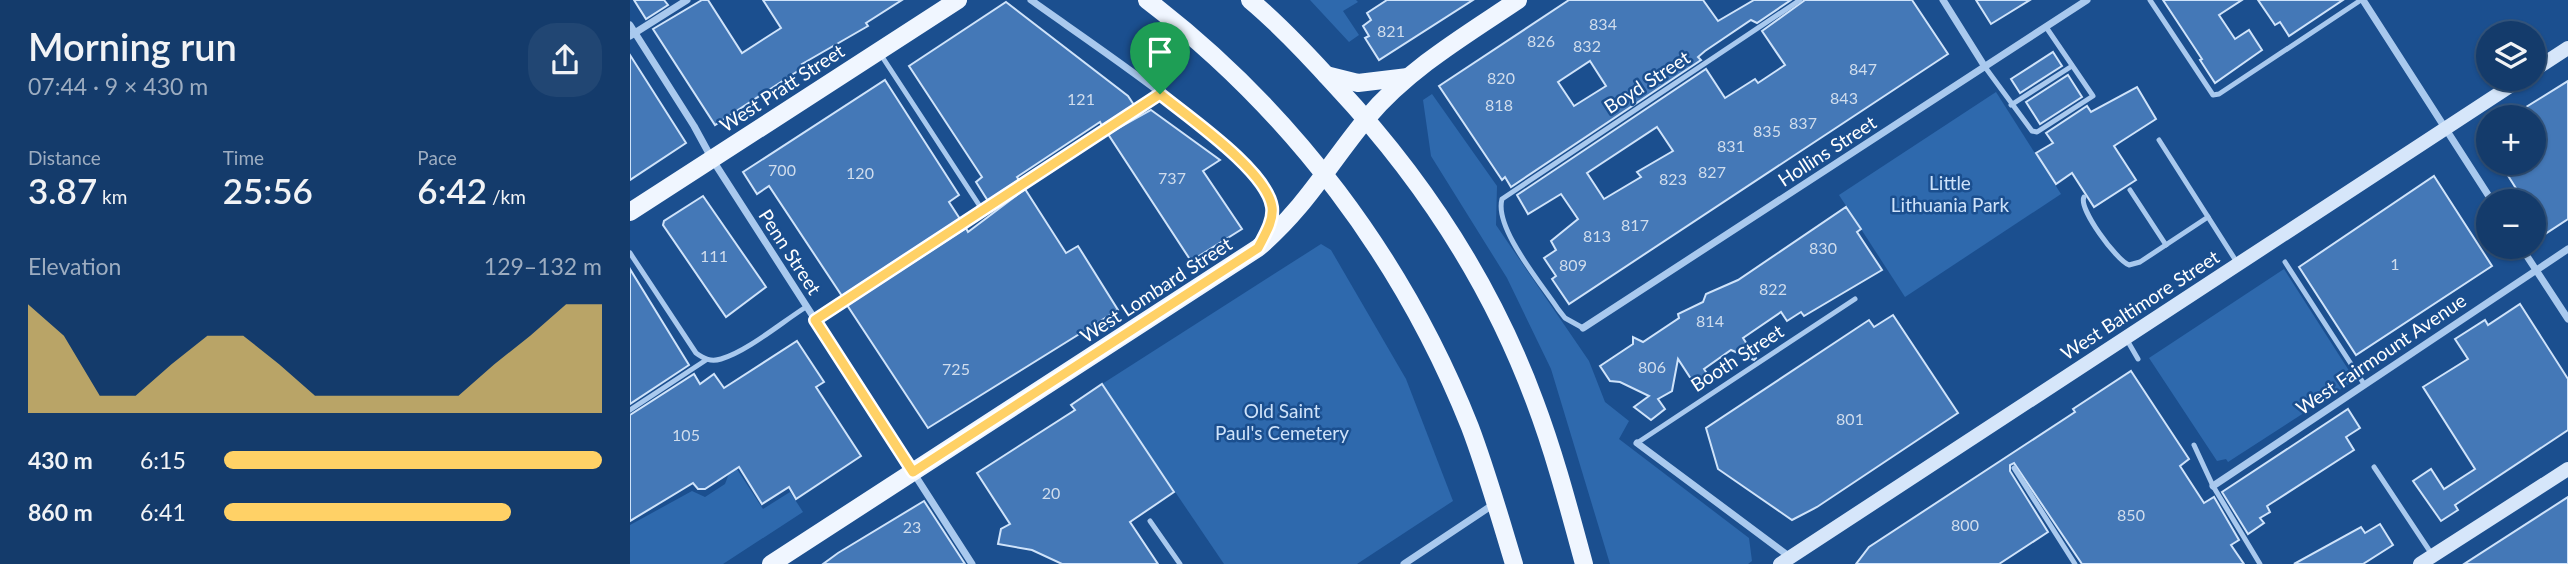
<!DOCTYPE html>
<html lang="en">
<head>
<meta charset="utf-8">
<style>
	:root { --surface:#143b6b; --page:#214673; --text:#f1f3f6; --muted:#9dadc1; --line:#33557e; --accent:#ffd166 }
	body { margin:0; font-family:Lato,sans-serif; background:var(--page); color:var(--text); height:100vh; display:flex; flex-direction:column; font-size:26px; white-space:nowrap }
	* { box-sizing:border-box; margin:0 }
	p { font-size:23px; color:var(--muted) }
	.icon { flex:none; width:38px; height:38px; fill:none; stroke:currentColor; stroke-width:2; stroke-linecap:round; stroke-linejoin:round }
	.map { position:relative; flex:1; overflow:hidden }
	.side { display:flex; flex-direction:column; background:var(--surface); width:630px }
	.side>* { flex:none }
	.fabs { position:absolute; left:1846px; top:21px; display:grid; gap:14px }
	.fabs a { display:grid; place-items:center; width:70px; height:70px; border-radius:50%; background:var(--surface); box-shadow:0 2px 5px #0004,0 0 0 2px var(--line); font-size:35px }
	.pin { position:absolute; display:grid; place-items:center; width:60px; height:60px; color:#fff; margin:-72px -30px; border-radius:50% 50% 50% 0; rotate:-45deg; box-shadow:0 0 7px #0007 }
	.pin .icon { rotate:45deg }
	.round { display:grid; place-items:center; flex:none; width:74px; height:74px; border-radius:28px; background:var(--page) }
	.overview { display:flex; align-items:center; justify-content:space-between; height:119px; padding:0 28px }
	h1 { font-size:38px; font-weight:600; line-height:52px }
	.figures { display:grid; grid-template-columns:repeat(3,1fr); gap:10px; height:119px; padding:7px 28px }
	.figures div { display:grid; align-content:center }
	.figures b { font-size:35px; font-weight:600 }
	.figures small { font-size:19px; font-weight:400 }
	.figures p { font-size:19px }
	.chart { height:196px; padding:14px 28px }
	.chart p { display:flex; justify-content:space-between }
	.chart svg { width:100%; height:126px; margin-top:7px; fill:var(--accent); opacity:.7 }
	ul { padding:0 28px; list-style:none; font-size:23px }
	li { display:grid; grid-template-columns:112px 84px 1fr; align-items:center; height:52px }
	li i { height:18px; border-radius:9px; background:var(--accent) }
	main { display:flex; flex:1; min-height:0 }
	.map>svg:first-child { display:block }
	.green { fill:#2e69ad }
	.building { fill:#4478b7; stroke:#cfe3fa; stroke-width:2; fill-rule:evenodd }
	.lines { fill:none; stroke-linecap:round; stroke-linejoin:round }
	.lane { stroke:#a9c9ee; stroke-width:5 }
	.street { stroke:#a9c9ee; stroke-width:7 }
	.secondary { stroke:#d6e6fa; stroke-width:14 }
	.primary { stroke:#f0f6ff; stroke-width:18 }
	.route-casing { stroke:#fff; stroke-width:14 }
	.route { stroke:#ffd166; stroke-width:9 }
	.labels { text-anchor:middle; stroke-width:5; stroke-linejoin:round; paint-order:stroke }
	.number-label { font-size:16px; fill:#d0dded }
	.street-label { font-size:19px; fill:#fff; stroke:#1b4f8f }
	.park-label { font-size:19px; fill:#cfe3fa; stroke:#1b4f8f }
</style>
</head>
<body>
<main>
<section class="side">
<div class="overview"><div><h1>Morning run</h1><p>07:44 · 9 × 430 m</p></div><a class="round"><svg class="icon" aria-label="share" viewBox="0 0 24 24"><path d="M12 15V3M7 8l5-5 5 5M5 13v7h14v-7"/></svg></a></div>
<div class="figures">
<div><p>Distance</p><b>3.87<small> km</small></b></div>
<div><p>Time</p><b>25:56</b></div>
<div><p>Pace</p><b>6:42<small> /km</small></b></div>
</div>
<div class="chart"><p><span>Elevation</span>129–132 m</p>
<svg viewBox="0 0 160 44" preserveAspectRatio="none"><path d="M0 44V6L10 17L20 38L30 38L40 27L50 17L60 17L70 27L80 38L90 38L100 38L110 38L120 38L130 27L140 17L150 6L160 6V44z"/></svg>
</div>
<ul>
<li><b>430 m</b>6:15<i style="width:100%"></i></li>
<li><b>860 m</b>6:41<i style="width:76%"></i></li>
</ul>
</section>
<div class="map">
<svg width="1938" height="564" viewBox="0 0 1938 564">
	<rect width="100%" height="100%" fill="#1b4f8f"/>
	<g class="green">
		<path d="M680,0h46l2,2 -15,9 16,24 -10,7z"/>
		<path d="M1366,92l65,102 -156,103 -66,-102z"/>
		<path d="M802,94l65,92 -1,39 93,136 16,41 24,19 -10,18 130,99 3,23 -4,3h-138l-59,-195 -44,-91 -76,-122 -8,-56z"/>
		<path d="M691,244l10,6 75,129 47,122 -96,63h-133l-122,-180z"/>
		<path d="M1654,269l71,111 -127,82 -2,-3 -9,2 -68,-103z"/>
		<path d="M103,463l30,46 27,-17 13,20 -80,52h-93v-39l62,-34 13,6 20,-13z"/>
	</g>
	<g class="building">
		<path d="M4,0h30l4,5 -22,14z"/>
		<path d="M72,0h6l34,53 39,-25 -18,-28h139l-36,23 2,3 -66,38 2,3 -89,58 -62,-96z"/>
		<path d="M757,0h86l-94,60 -14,-22 4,-2 -6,-10 8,-6 -4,-7z"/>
		<path d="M939,0h134l15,21 36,-21h37l-34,23 -6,-3 -46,31 -7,6 3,3 -190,127 -6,-10 -3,3 -63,-94zM960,61l16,25 -32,20 -16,-24z"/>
		<path d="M1175,0h107l36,54 -379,250 -17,-25 4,-3 -12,-18 12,-8 -5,-9 27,-22 -17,-25 -33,20 -11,-19 189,-126 19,29 30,-19 3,4 27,-18 -23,-34zM1027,127l16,24 -36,21 4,5 -37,22 -17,-26z"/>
		<path d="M1346,0h54l-39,24z"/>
		<path d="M1533,0h79l-23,15 16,24 14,-9 13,20 -47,33 -15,-23 2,-1z"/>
		<path d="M1628,0h85l-54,36 -9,-14 -5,3z"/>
		<path d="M376,2l122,94 6,9 -32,21 -2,-4 -83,55 2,3 -31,21 -12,-19 6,-5 -73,-111z"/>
		<path d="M1423,52l9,14 -42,27 -9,-14z"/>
		<path d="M0,55l56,88 -56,37z"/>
		<path d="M1438,75l14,22 -42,27 -14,-22z"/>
		<path d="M255,80l74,115 -10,7 11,17 -118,77 -73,-110 -12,8 -14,-22z"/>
		<path d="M1938,81v138l-23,15 -11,-17v-16h-10l-24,-38h34v-46h-24z"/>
		<path d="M1507,87l19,32 -42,27 22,34 -42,27 -22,-34 -16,11 -20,-31 17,-10 -7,-10 41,-27 4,6z"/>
		<path d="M521,110l69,50 -17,11 39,58 -51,32 -83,-127z"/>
		<path d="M1804,176l58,90 -136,89 -57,-88z"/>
		<path d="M395,189l41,64 12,-7 40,64 -190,118 -81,-123 119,-77 2,4z"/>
		<path d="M73,196l63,91 -40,30 -63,-92 1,-4z"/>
		<path d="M1216,207l15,22 -4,3 25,38 -78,46 -3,-4 -14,9 -6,-9 -38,26 13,20 -2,2 -23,-10 -27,19 4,6 -13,10 -17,-26 -6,32 -14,8 7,10 -14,11 -17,-13 15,-11 -29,-14 -10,-1 -10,-15 33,-22v-7l10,5 36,-24 -1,-4 25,-12 3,-8 32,-14z"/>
		<path d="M0,269l59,96 -59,39z"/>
		<path d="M1890,304l48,75v51l-113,75 3,5 -17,11 -28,-40 18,-12 13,20 31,-20 -52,-82 45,-28 -13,-20 30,-19 3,5z"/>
		<path d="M1263,315l65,98 -141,94 -25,13 -74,-51 -12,-41 163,-108 5,7z"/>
		<path d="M167,341l27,41 -8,5 45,69 -65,43 -7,-12 -27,17 -23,-37 -34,22h-7l-5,-6 -63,38v-106l64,-41 6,10 14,-10 10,14z"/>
		<path d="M1501,371l58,88 -9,7 24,37 10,-6 25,43 -8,5 13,19h-162l-68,-101 -4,2v6l38,61 -49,32h-143l13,-17 206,-135 -2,-3z"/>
		<path d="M472,384l72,108 -44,30 28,42h-96l-30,-14 -34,-6 3,-15 9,-5 -33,-51 98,-63 -4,-5z"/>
		<path d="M1718,409l12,19 -14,9 8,13 -87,56 3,6 -10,6 4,5 -16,11 -26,-42z"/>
		<path d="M1938,497v67h-104z"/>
		<path d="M294,501l41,63h-142l15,-11z"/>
		<path d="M1750,524l13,21 -30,19h-69l67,-37 4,6z"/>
	</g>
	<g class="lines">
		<g class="lane">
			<path d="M1520,0l63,95 6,-1 142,-94"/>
			<path d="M251,55l102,156"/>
			<path d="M1355,67l47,64 5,1 56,-36 -47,-69"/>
			<path d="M1381,105l61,-39"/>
			<path d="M1529,140l79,124"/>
			<path d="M1500,190l36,55"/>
			<path d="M1454,197c-6,11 32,63 45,68l11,-3 68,-45"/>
			<path d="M0,253l66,100c8,6 15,9 25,6 27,-8 61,-37 85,-52"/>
			<path d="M1655,262l79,122"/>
			<path d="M185,320l345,-226"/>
			<path d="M953,328l-18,-10 -7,-9c-17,-26 -64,-81 -56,-110l298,-199"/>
			<path d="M1497,340l11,19"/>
			<path d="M0,410l76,-50"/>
			<path d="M1007,443l218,-144"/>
			<path d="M1564,445l19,41 47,78"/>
			<path d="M1744,467l59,89"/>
			<path d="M1384,468l61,96"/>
			<path d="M520,521l30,43"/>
		</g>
		<g class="street">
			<path d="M401,0c52,38 218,146 239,199 5,13 0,24 -6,36"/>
			<path d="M1313,0l42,67"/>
			<path d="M1733,0l129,201"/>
			<path d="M0,25l64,101 18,33 260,405"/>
			<path d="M0,36l57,-36"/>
			<path d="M1891,247l47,72"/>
			<path d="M953,328l504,-328"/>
			<path d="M1007,443l153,114"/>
			<path d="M1583,486l355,-237"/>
			<path d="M774,564l90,-60"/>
		</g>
		<g class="secondary">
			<path d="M1904,70l34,-22"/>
			<path d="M1150,564l741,-485"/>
			<path d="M1790,564l148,-95"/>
		</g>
		<g class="primary">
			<path d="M517,0c144,110 256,258 323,427 17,45 30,91 44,137"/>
			<path d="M620,0c31,26 59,56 86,86 86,92 155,197 199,316 20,53 34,107 49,162"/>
			<path d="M696,75l32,8 50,-6"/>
			<path d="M0,212l328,-212"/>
			<path d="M141,564l487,-316c49,-42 70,-83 109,-130 41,-49 99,-83 151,-118"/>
		</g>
	</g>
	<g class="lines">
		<defs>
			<path id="route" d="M530,94c28,23 107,77 112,113 2,14 -8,29 -14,41l-345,224 -98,-152z"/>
		</defs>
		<use href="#route" class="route-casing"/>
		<use href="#route" class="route"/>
	</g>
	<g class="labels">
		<g class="number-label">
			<text x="973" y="30">834</text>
			<text x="761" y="37">821</text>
			<text x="911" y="47">826</text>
			<text x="957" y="52">832</text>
			<text x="1233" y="75">847</text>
			<text x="871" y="84">820</text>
			<text x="1214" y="104">843</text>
			<text x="451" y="105">121</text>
			<text x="869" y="111">818</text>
			<text x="1173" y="129">837</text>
			<text x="1137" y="137">835</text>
			<text x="1101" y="152">831</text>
			<text x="152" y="176">700</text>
			<text x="1082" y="178">827</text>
			<text x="230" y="179">120</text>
			<text x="542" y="184">737</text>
			<text x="1043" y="185">823</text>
			<text x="1005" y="231">817</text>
			<text x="967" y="242">813</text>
			<text x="1193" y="254">830</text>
			<text x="84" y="262">111</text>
			<text x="1765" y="270">1</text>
			<text x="943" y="271">809</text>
			<text x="1143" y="295">822</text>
			<text x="1080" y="327">814</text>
			<text x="1022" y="373">806</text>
			<text x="326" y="375">725</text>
			<text x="1220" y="425">801</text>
			<text x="56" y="441">105</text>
			<text x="421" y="499">20</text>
			<text x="1501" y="521">850</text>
			<text x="1335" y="531">800</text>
			<text x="282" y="533">23</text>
		</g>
		<g class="street-label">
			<text transform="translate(1017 82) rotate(-33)" y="7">Boyd Street</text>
			<text transform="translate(152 88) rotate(-33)" y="7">West Pratt Street</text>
			<text transform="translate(1197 151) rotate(-33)" y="7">Hollins Street</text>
			<text transform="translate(160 252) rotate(57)" y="7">Penn Street</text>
			<text transform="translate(526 290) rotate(-33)" y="7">West Lombard Street</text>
			<text transform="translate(1510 305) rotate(-33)" y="7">West Baltimore Street</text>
			<text transform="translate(1751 354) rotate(-34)" y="7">West Fairmount Avenue</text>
			<text transform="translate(1107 358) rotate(-33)" y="7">Booth Street</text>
		</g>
		<g class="park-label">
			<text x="1320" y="190">Little<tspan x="1320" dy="22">Lithuania Park</tspan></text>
			<text x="652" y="418">Old Saint<tspan x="652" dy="22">Paul's Cemetery</tspan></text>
		</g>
	</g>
</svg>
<div class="fabs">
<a><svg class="icon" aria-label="layers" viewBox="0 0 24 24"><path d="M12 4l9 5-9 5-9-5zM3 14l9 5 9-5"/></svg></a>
<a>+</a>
<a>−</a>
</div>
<div class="pin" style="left:530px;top:94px;background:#1e9e55"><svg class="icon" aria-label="arrive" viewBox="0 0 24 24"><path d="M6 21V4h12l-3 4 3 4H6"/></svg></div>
</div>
</main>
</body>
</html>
